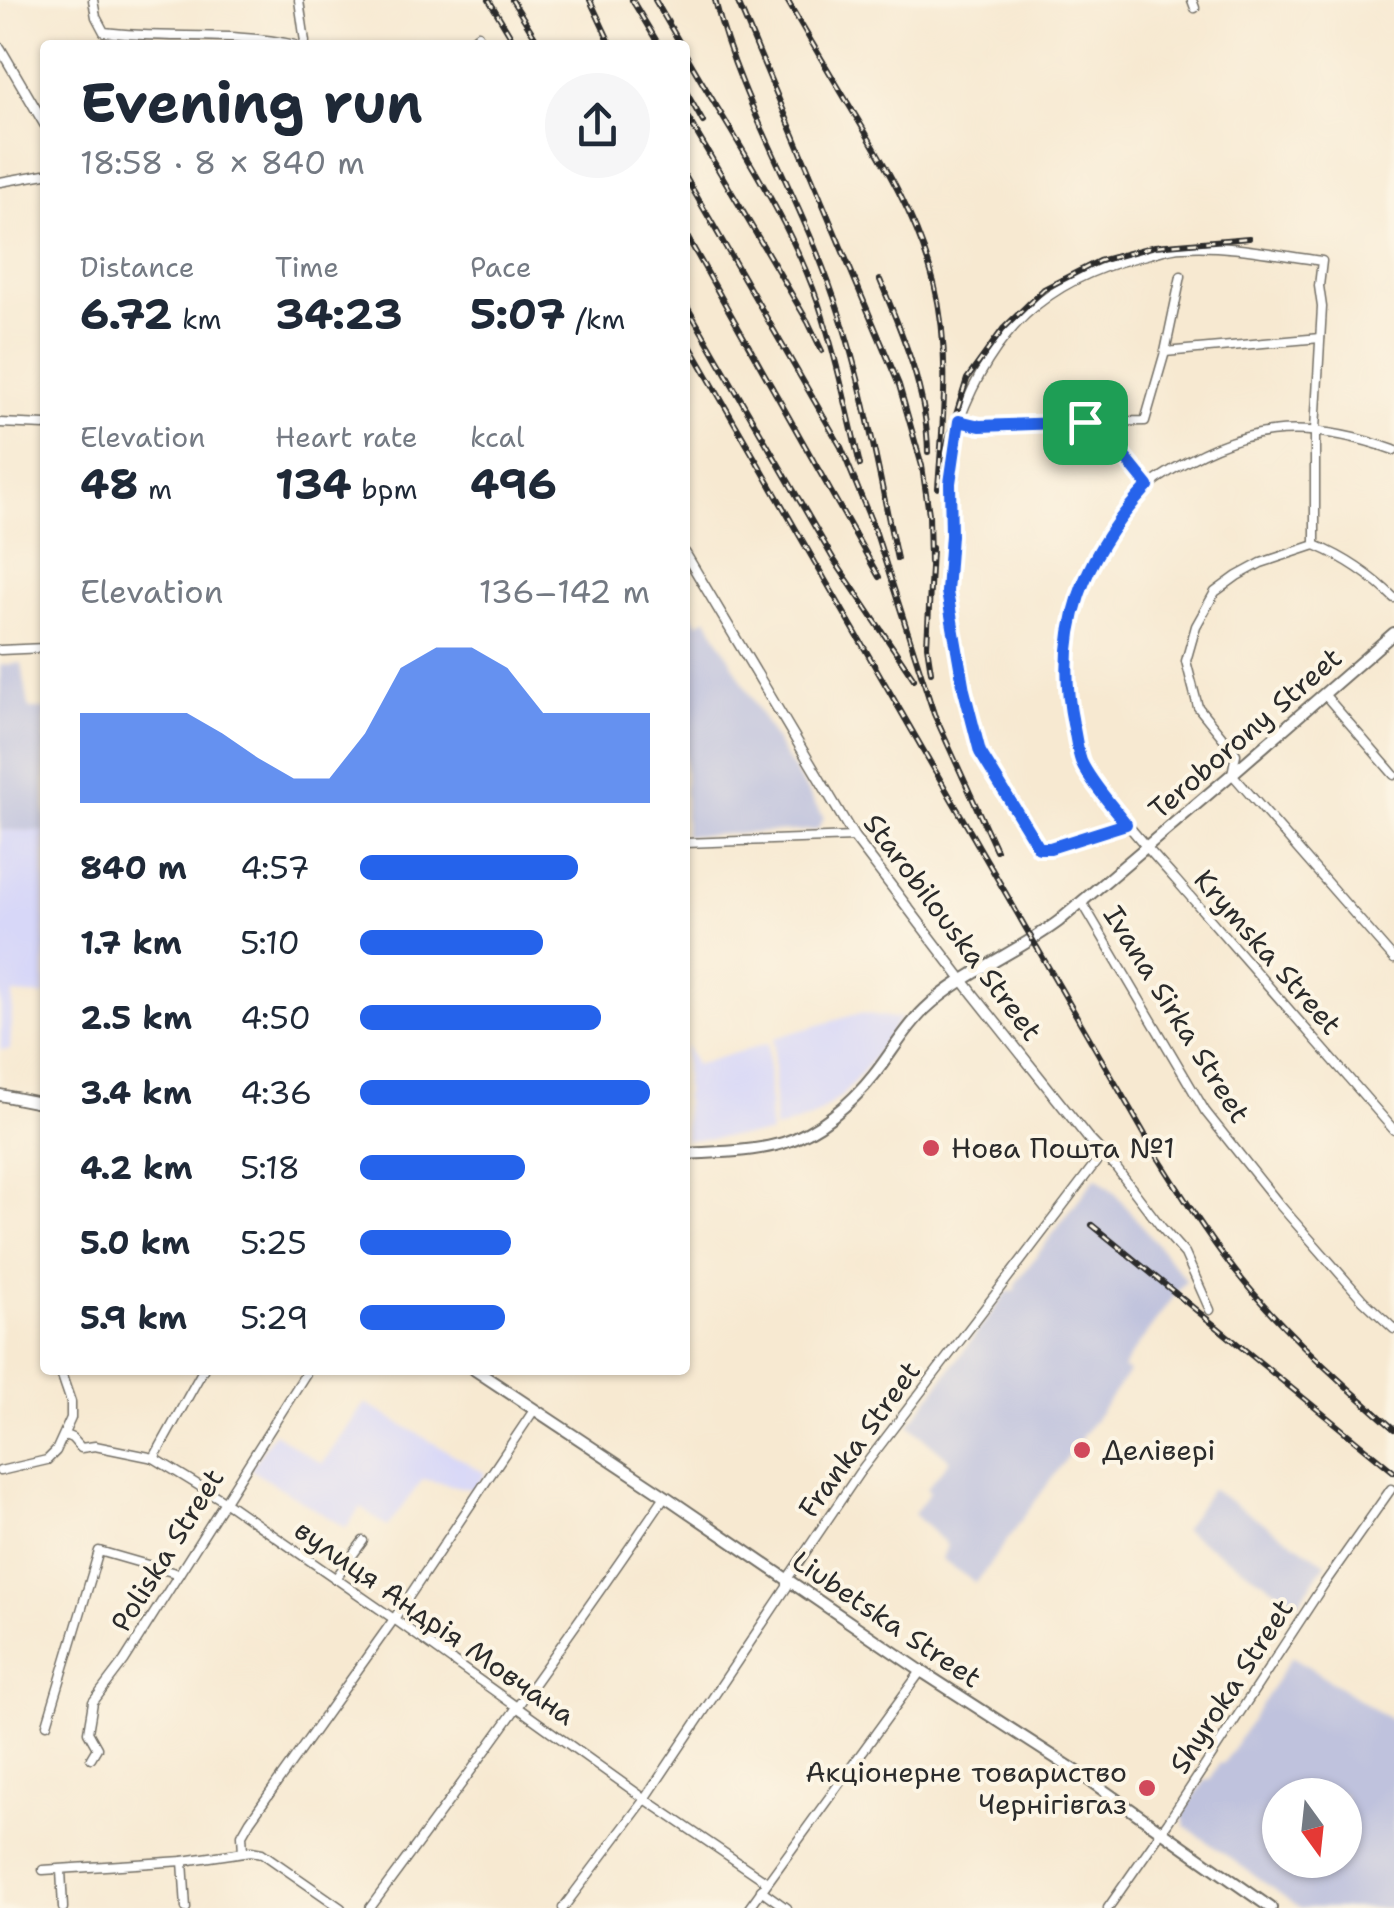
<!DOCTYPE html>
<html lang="en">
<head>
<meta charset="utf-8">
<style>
	:root { --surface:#fff; --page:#f6f6f7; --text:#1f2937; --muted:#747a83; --accent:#2563eb }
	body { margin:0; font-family:"Shantell Sans",sans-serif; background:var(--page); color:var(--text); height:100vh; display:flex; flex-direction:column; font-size:38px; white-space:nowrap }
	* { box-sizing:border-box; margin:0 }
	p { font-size:32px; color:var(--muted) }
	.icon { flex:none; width:55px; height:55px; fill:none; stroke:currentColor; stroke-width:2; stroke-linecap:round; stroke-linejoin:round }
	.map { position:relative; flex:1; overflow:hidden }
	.drawer { position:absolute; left:40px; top:40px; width:650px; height:1335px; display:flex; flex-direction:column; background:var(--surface); border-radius:10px; box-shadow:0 2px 8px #0004 }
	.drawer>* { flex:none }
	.needle { width:65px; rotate:165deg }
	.tools { position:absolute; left:1262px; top:1778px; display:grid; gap:20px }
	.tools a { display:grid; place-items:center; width:100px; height:100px; border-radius:50%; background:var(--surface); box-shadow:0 2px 8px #0004; font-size:50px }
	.pin { position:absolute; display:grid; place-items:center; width:85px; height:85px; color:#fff; margin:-42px; border-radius:20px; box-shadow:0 5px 15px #0006 }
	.round { display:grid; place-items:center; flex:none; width:105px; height:105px; border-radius:52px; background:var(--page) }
	.headline { display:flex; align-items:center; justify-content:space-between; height:170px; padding:0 40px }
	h1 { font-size:55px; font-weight:700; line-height:75px }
	.metrics { display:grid; grid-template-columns:repeat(3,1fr); gap:15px; height:170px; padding:10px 40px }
	.metrics div { display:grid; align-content:center }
	.metrics b { font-size:42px; font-weight:700 }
	.metrics small { font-size:28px; font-weight:400 }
	.metrics p { font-size:28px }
	.chart { height:280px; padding:20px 40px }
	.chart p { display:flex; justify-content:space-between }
	.chart svg { width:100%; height:180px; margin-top:10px; fill:var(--accent); opacity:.7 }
	ul { padding:0 40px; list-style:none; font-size:32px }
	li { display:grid; grid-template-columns:160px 120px 1fr; align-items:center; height:75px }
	li i { height:25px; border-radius:12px; background:var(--accent) }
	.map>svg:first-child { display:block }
	.built { fill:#d7d7f8 }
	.industrial { fill:#bfc2dd; fill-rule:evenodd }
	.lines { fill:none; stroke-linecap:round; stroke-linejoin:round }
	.minor-casing { stroke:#726e65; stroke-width:11 }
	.tertiary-casing { stroke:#726e65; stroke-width:12 }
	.secondary-casing { stroke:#726e65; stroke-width:14 }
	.minor { stroke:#fff; stroke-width:8 }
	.tertiary { stroke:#fff; stroke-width:9 }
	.secondary { stroke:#fff; stroke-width:10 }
	.rail-casing { stroke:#2b2b2b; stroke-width:6 }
	.rail { stroke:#fcf5e5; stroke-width:2.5; stroke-dasharray:8; stroke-linecap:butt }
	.route-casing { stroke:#fff; stroke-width:20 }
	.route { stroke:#2563eb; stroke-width:12 }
	.poi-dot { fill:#d1495b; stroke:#fcf5e5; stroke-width:4 }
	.labels { text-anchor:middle; stroke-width:8; stroke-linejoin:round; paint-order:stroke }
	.street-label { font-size:28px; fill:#2b2b2b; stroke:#fcf5e5 }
	.poi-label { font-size:28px; fill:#2b2b2b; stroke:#fcf5e5; text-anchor:start }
</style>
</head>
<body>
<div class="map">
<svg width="1394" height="1908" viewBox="0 0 1394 1908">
	<rect width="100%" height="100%" fill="#fcf5e5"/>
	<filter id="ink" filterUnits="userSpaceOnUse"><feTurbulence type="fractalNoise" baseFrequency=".01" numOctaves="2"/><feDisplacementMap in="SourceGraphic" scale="20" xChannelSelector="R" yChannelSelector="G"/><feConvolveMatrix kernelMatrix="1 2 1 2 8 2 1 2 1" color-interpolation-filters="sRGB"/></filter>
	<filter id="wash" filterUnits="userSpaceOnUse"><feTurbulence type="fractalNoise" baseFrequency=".0048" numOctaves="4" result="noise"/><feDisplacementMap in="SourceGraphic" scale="40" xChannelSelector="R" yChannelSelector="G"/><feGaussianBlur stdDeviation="2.25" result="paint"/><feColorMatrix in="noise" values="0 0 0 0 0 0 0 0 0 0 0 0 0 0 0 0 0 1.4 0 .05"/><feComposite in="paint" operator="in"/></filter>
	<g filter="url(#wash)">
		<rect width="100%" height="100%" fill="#f7e9d1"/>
		<g class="built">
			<path d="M0,830l45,1v165l-32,-2 -3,56h-10z"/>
			<path d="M860,1013l35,5 7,-2 -34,49 -25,30 -30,22 -39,13v-92z"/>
			<path d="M768,1043l2,91 -85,6v-93h2l8,18z"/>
			<path d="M365,1403l120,70 -10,17 -52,-11 -36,48 -26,-20 -15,21 -96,-59 24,-36 48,31z"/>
		</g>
		<g class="industrial">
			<path d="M685,600l12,23 10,-5 76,136 41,64 -7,12 -132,6z"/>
			<path d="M22,663l7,46h16v122l-45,-1v-165z"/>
			<path d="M1096,1177l19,16 71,87 -58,79 -5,10 6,3 -153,211 -34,-23 5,-15 -33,-31 16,-22 -3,-4 23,-28 -41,-35 98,-133 9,-1v-7l3,-5z"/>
			<path d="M1211,1489l115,74 -28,40 -115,-73z"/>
			<path d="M1292,1656l102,66v186h-94l-115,-82 -2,-14 22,-31 6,-3 8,-14 5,-1zM1280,1795h65v65h-65z"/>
		</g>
	</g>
	<g filter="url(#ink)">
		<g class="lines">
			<defs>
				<g id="minor">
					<path d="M93,0l3,17 8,15c64,8 128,-1 191,13"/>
					<path d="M299,0l6,42 -2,3"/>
					<path d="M1192,0l3,8"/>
					<path d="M466,45l12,-10"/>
					<path d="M0,182l45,-8"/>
					<path d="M1181,276l-16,76 155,-14"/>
					<path d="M959,421c33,-89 86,-141 179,-164 15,-3 30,-10 45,-10 46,-3 94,8 139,14l-3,25 3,21 -7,123v115"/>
					<path d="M1086,422l59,-1 20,-69"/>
					<path d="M0,423l45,2"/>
					<path d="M1394,450c-92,-33 -155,-25 -236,29 -19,13 -33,32 -45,51 -41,60 -54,122 -39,194 2,12 3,25 7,37 3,9 11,17 17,25 23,33 50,63 77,93 73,84 146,168 219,251"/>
					<path d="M1394,598c-24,-24 -48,-40 -79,-53l-54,18 -24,13 -22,16 -19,34 -10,35 12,46 38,47 -4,20 162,185"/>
					<path d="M0,650l45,-2"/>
					<path d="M1324,694l70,81"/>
					<path d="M1126,824l-76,24h-11l-59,-96 -17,-62 -16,-98 4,-57 -1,-52 9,-62 21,5 105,-4 34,28 29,36"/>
					<path d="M685,843l169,-6"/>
					<path d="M1082,902l123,209 74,93 84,96 31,29"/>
					<path d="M1114,1165l48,63 23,26 25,56"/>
					<path d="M65,1435l7,3 9,10 14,-2 59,12 70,43 170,118 251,180 122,83"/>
					<path d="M154,1458l49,-88"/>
					<path d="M0,1471l47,-11 9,-9 15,-33v-16l-11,-32"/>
					<path d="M335,1579l28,-38"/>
					<path d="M47,1724l52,-173 80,23"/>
					<path d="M91,1758l6,-10 -9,-16 5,-30 31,-41 184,-291"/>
					<path d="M243,1852l-1,-17 8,-14 144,-202 140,-209"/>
					<path d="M183,1861l3,47"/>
					<path d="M43,1870l140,-9 68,-10 11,2 79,55"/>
					<path d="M61,1870l2,38"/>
					<path d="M761,1890l25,18"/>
					<path d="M370,1908c101,-136 200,-272 295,-412"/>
					<path d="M563,1908l82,-109 142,-212v-8l5,-7 67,-99 244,-320"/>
					<path d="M749,1908l172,-237"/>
					<path d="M1108,1908l60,-86 156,-238 67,-95"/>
				</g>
				<g id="tertiary">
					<path d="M0,48l45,77"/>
					<path d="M685,553l169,284 120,158 114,143 26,27"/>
				</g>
				<g id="secondary">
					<path d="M0,1095l45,9"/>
					<path d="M685,1154c32,-2 68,-2 98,-11 35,-11 69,-40 91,-68 17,-21 31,-47 51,-66 37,-35 93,-57 134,-88l173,-147 162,-141"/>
					<path d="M475,1370l190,126 256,175 155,100 195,137"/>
				</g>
			</defs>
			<use href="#minor" class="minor-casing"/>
			<use href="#tertiary" class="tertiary-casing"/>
			<use href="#secondary" class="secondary-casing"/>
			<use href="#minor" class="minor"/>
			<use href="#tertiary" class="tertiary"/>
			<use href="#secondary" class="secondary"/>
			<defs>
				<g id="rail">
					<path d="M489,0l27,45"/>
					<path d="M512,0l28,45"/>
					<path d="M590,0l21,45"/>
					<path d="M632,0l27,45"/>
					<path d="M655,0l26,45"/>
					<path d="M715,0c23,94 75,180 109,270 36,93 52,191 73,289"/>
					<path d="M737,0l162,385 23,81 7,48 1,48"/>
					<path d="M787,0c20,35 41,70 62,105 34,56 69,114 85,178 17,68 9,136 4,205l10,-47 19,-62 36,-50 41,-40 55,-28 56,-15 94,-8"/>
					<path d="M685,53c46,81 102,160 133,249 18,53 29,108 42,163"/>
					<path d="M685,90l18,32"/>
					<path d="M685,113l123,209 14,29"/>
					<path d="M685,176l156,271 35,86 58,181 62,136"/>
					<path d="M685,233l194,344"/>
					<path d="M880,280c23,55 47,112 48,172"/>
					<path d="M685,303l149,257 80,119"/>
					<path d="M685,337l474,822c28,44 56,89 90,129 44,52 94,96 145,141"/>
					<path d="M931,672l-4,-26 5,-98"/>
					<path d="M1092,1225l302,247"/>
				</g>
			</defs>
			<use href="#rail" class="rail-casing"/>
			<use href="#rail" class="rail"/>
		</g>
	</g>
	<g class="lines" filter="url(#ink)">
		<defs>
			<path id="route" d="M959,421l21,5 105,-4 34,28 29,36c-65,69 -94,144 -75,238 3,12 4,26 8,37 8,19 32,46 45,63l-76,24h-11l-59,-96 -16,-62 -17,-98 4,-57 -1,-52z"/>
		</defs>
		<use href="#route" class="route-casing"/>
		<use href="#route" class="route"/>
	</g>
	<g class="poi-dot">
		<circle cx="931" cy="1148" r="10"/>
		<circle cx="1082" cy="1450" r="10"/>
		<circle cx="1147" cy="1788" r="10"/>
	</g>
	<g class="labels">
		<g class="street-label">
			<text transform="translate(1245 733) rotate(-41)" y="10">Teroborony Street</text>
			<text transform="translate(953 927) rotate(53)" y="10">Starobilouska Street</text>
			<text transform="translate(1268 952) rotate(49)" y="10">Krymska Street</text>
			<text transform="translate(1177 1014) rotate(58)" y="10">Ivana Sirka Street</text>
			<text transform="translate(859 1439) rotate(-54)" y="10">Franka Street</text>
			<text transform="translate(167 1550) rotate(-58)" y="10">Poliska Street</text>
			<text transform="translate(887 1619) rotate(34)" y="10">Liubetska Street</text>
			<text transform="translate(435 1622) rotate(35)" y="10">вулиця Андрія Мовчана</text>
			<text transform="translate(1231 1686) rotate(-57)" y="10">Shyroka Street</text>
		</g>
		<g class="poi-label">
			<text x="951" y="1158">Нова Пошта №1</text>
			<text x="1102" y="1460">Делівері</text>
			<text x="1127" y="1782" text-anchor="end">Акціонерне товариство<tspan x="1127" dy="32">Чернігівгаз</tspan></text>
		</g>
	</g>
</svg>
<div class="tools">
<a><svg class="needle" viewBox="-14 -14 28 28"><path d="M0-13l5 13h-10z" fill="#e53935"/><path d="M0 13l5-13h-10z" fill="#747a83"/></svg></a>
</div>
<div class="pin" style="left:1085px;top:422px;background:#1e9e55"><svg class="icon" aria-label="arrive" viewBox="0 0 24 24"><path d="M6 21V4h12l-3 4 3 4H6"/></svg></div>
<section class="drawer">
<div class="headline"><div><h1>Evening run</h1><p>18:58 · 8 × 840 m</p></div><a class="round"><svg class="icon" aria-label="share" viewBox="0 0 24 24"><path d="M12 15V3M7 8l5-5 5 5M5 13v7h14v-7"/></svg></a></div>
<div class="metrics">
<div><p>Distance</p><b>6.72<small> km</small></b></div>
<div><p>Time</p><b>34:23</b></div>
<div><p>Pace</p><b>5:07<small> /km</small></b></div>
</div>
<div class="metrics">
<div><p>Elevation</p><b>48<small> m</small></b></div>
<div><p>Heart rate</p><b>134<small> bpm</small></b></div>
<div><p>kcal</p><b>496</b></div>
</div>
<div class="chart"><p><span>Elevation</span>136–142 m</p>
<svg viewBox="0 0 160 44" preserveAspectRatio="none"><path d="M0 44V22L10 22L20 22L30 22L40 27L50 33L60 38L70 38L80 27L90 11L100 6L110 6L120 11L130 22L140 22L150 22L160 22V44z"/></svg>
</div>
<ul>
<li><b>840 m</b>4:57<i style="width:75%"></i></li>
<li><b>1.7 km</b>5:10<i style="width:63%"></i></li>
<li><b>2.5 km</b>4:50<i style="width:83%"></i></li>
<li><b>3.4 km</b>4:36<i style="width:100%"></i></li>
<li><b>4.2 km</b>5:18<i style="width:57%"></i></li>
<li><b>5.0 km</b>5:25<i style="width:52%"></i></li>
<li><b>5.9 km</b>5:29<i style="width:50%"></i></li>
</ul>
</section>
</div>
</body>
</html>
